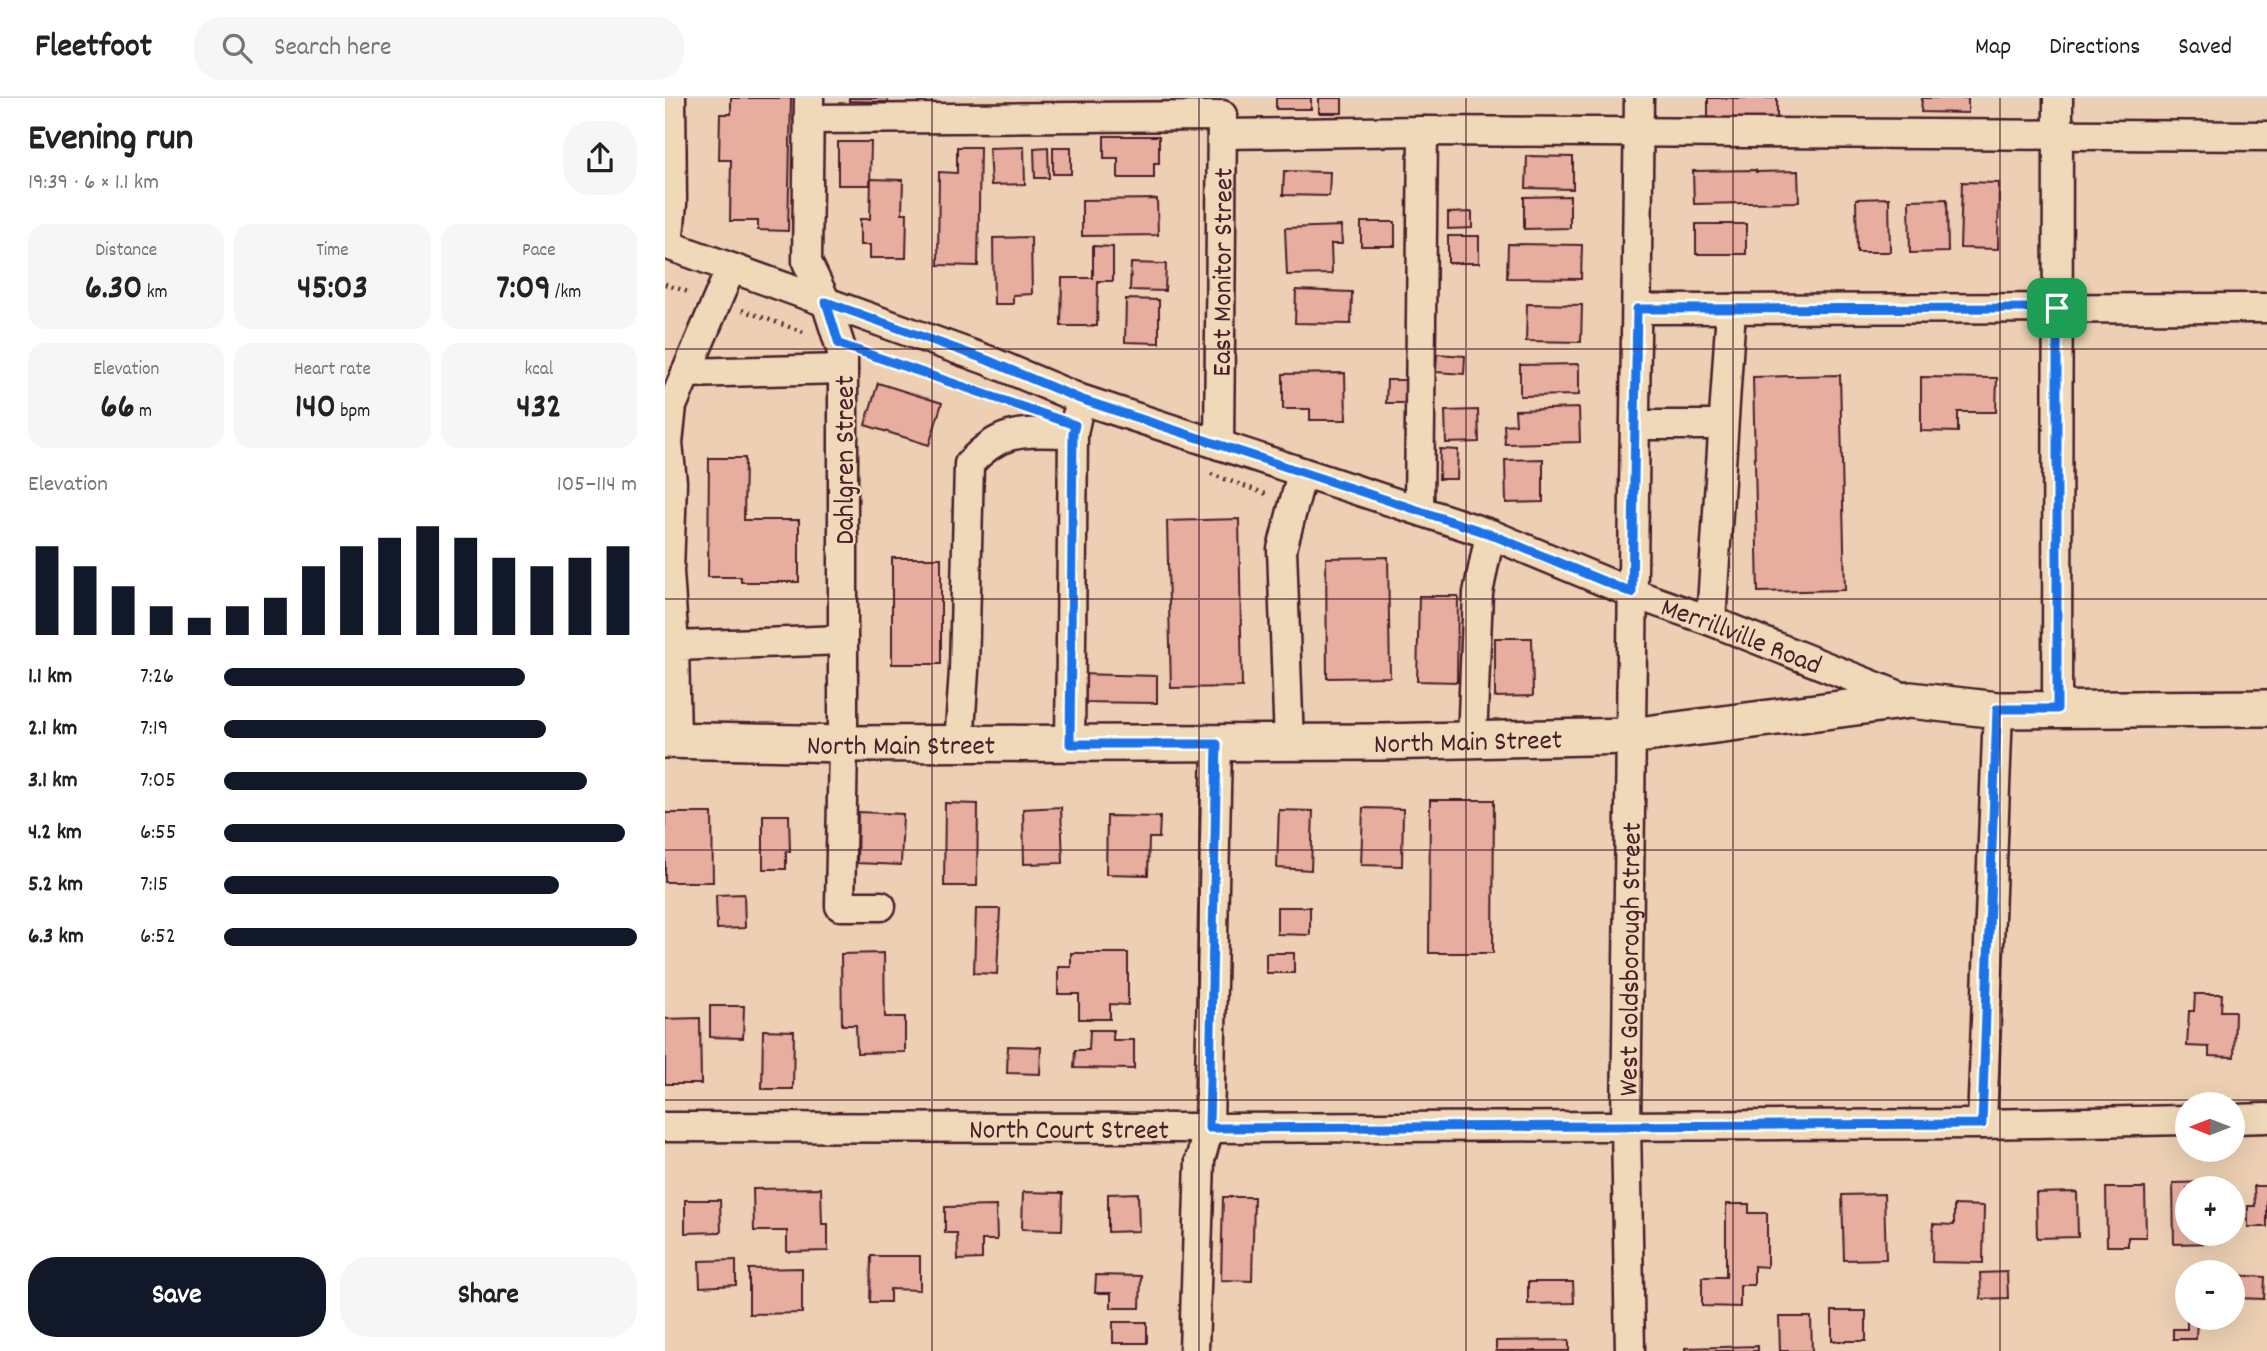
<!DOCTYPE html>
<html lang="en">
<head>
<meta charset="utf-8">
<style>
	:root { --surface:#fff; --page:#f6f6f6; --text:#222; --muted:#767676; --line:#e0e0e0; --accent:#111827 }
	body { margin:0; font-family:Dekko,sans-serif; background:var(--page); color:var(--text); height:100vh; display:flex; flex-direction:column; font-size:26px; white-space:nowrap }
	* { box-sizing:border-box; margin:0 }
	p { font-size:23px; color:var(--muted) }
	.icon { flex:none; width:38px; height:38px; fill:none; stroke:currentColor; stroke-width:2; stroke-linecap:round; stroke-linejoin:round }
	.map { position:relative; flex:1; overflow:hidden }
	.side { display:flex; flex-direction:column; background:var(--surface); width:665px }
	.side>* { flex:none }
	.needle { width:46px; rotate:270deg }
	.tools { position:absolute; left:1510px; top:994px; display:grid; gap:14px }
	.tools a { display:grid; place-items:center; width:70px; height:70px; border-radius:50%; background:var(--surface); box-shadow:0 7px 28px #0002; font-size:35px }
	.pin { position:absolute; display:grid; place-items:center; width:60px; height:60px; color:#fff; margin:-30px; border-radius:14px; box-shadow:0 4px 10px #0006 }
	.round { display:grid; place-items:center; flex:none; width:74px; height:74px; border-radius:28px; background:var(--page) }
	.summary { display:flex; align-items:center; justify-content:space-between; height:119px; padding:0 28px }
	h1 { font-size:38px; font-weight:800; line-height:52px }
	.metrics { display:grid; grid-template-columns:repeat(3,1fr); gap:10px; height:119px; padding:7px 28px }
	.metrics div { display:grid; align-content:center; border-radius:18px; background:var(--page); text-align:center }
	.metrics b { font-size:35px; font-weight:800 }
	.metrics small { font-size:19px; font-weight:400 }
	.metrics p { font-size:19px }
	.chart { height:196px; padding:14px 28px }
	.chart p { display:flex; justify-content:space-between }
	.chart svg { width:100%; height:126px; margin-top:7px; stroke:var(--accent); stroke-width:6 }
	.primary-button { display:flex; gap:14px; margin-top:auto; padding:14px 28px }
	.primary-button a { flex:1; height:80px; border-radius:28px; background:var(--accent); color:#fff; font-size:28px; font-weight:800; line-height:80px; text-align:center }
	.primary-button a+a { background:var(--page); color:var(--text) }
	ul { padding:0 28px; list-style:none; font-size:23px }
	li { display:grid; grid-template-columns:112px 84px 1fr; align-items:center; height:52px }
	li i { height:18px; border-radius:9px; background:var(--accent) }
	header { display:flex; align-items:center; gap:42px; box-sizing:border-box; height:98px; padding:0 35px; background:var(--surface); border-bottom:2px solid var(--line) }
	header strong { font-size:33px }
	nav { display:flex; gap:38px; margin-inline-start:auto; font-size:24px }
	.search { width:490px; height:63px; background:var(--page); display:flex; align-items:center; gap:18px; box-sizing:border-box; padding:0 24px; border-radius:28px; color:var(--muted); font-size:26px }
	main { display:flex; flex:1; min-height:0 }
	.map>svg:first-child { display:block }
	.building { fill:#e7aea0; stroke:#4a1f2b; stroke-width:2 }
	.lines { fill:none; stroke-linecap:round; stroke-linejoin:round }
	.minor-casing { stroke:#4a1f2b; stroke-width:33 }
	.major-casing { stroke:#4a1f2b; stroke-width:40 }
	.path { stroke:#4a1f2b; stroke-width:4.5; stroke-dasharray:2 5; stroke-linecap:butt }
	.minor { stroke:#efd9b8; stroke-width:28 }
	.major { stroke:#efd9b8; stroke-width:35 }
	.route-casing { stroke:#fff; stroke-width:14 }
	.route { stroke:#1a73e8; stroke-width:9 }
	.grid { fill:none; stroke:#4a1f2b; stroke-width:2; stroke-opacity:0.55 }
	.labels { text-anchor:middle; stroke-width:5; stroke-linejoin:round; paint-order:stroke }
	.street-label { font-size:28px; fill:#4a1f2b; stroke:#efd9b8 }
</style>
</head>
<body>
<header>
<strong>Fleetfoot</strong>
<div class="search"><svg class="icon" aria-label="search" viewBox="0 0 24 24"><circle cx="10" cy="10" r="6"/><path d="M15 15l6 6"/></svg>Search here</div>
<nav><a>Map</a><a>Directions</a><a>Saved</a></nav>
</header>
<main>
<section class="side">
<div class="summary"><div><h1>Evening run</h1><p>19:39 · 6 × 1.1 km</p></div><a class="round"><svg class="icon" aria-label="share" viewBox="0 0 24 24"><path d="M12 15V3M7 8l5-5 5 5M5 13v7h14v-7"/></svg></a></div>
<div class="metrics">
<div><p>Distance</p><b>6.30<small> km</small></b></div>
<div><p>Time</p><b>45:03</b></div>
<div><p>Pace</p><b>7:09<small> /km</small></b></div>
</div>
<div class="metrics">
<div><p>Elevation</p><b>66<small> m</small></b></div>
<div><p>Heart rate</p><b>140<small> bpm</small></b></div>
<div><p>kcal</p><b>432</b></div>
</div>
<div class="chart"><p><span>Elevation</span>105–114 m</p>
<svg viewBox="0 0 160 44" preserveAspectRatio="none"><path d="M5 44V13M15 44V20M25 44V27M35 44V34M45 44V38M55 44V34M65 44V31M75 44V20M85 44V13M95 44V10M105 44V6M115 44V10M125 44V17M135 44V20M145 44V17M155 44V13"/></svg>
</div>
<ul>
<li><b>1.1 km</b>7:26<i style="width:73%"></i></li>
<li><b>2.1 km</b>7:19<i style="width:78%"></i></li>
<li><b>3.1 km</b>7:05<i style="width:88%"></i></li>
<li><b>4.2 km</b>6:55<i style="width:97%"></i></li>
<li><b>5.2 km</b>7:15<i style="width:81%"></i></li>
<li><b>6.3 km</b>6:52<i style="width:100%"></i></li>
</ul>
<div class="primary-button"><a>Save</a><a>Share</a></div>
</section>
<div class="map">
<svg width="1602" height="1253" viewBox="0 0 1602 1253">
	<rect width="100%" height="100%" fill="#edd0b3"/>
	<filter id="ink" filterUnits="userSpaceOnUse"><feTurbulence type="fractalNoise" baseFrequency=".0143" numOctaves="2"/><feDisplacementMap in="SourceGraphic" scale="14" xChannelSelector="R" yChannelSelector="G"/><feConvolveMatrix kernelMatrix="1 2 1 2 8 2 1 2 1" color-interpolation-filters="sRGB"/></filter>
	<g filter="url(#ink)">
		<g class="building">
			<path d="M66,0h60l-3,133 -30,-1v-9h-28l1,-61h-12l1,-46h11z"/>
			<path d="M184,0h39v4l-39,-1z"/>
			<rect x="611" y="0" width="35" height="11"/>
			<rect x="654" y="0" width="23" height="15"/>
			<rect x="1043" y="0" width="69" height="21"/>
			<path d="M1257,0h46v15l-47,-1z"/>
			<path d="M439,38h55v27h-5v15h-36v-20h-14z"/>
			<path d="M173,44h33l-1,43h-32z"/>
			<path d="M292,49h23l-2,119 -40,-1 1,-93 18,1z"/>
			<path d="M359,49l1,37 -34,1 -2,-37z"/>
			<path d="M383,49l1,31h-14l-1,-30z"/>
			<rect x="388" y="49" width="18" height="27"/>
			<path d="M862,58l46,1v32l-47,-1z"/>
			<path d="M1091,72v2l42,-1 1,31 -105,2 -1,-33z"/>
			<path d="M619,73l46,1 -1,24 -46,-1z"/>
			<path d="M206,81l32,1 -1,33h5l-1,45h-36v-13h-10v-26h10z"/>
			<path d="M1297,84l37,1 -1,66 -38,-1z"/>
			<path d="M905,98v32l-46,1v-32z"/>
			<path d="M1224,100l1,54h-33l-1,-53z"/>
			<path d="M492,101l1,36 -76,1v-36z"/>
			<path d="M1282,101l1,53 -38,1 -1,-53z"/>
			<path d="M807,114v16l-24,1v-16z"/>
			<rect x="696" y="124" width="34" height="24"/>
			<rect x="1031" y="126" width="50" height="30"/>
			<path d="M676,128l1,18h-11l1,30 -45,1 -2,-47z"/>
			<rect x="783" y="138" width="31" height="27"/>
			<path d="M366,139l1,57 -19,1v9h-19l-1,-66z"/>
			<path d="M843,146l74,1 -1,34 -74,-1z"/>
			<path d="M428,148l20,1v34h-15l-1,45h-36l1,-48h31z"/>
			<path d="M466,165l35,1 -1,27 -35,-1z"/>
			<path d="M631,192l56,2 -1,32 -56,-1z"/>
			<path d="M461,201l33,1v43l-34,-1z"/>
			<path d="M862,206l55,1 -1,37 -55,-1z"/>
			<path d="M772,256l28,2 -1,18 -28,-2z"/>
			<path d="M914,266v31l-59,1v-31z"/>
			<path d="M680,275l1,47h-36v-11h-27v-35z"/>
			<path d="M1175,277l5,215 -87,2 -5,-215z"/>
			<path d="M1256,279l76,1 -1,34h-38v20l-37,-1z"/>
			<path d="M722,282h25v23h-26z"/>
			<path d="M213,285l64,20 -13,42 -64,-20z"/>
			<path d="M914,310l1,34 -75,2 -1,-19 12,-1 -1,-14z"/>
			<path d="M813,312l1,32 -33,1 -1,-32z"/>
			<path d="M775,351l18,1 -1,29h-18z"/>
			<path d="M44,360h36l-1,62h55v62h-58v-5h-33z"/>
			<path d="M878,361v43l-37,1 -1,-43z"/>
			<path d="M574,421l3,168 -71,1 -4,-167z"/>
			<path d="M723,459l2,120 -63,1 -1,-120z"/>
			<rect x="227" y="460" width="49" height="106"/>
			<path d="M754,498h39l-1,86 -40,-1z"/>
			<path d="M830,540h37l1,58 -38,1z"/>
			<path d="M411,576l81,2v27l-82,-1z"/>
			<path d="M765,702h64l-1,153h-64z"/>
			<path d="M280,705l33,1 -1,82h-33z"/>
			<path d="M396,709l2,56 -39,1 -1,-55z"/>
			<path d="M698,710l40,1 -1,57 -41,-1z"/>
			<path d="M614,712l34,1 -2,59 -34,-2z"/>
			<path d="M193,714l45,2 -2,51 -44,-2z"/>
			<path d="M0,715h47l1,69h-48z"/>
			<path d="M98,717h26l1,36h-4v18h-23z"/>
			<path d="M442,718l53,1 -1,21h-10l-1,37 -42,-1z"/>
			<path d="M79,796l1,34 -28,1 -1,-34z"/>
			<path d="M612,809h33v28l-33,-1z"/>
			<path d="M311,811h24l-3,65 -23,-1z"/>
			<path d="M219,855l1,64h20v35l-48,1 -1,-28h-14l-1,-71z"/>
			<path d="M406,855h57v52l-18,-1v15h-31v-25h-21v-27h13z"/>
			<rect x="601" y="855" width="28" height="20"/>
			<path d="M1530,896h27l-1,17h14l-1,46 -25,-1v-9l-22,-1 2,-35h5z"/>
			<path d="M45,908h34l-1,32 -33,-1z"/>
			<path d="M35,920l1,66h-36v-65z"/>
			<path d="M98,932l31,1 -1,58h-31z"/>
			<path d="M425,932h23v10h21v29l-60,-1 1,-18h14z"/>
			<path d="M343,948l33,1 -1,27 -33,-1z"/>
			<path d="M1547,1084v6h-25v46h26v9l-39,1 -1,-61z"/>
			<path d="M1589,1088h13v41h-19v-21h7z"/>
			<path d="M156,1090l1,36h6v27l-41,1v-21h-33l-1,-42z"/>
			<path d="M1441,1090h39l1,49h-18v9h-21z"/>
			<path d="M358,1094l40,1 -1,37 -40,-1z"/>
			<path d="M1412,1094l1,45 -41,1 -1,-45z"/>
			<path d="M473,1095l1,38 -31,1v-38z"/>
			<path d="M1219,1096l2,65 -42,1 -2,-65z"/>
			<path d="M558,1099h31l-2,84 -31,-1z"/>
			<path d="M20,1102h35l1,32 -36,1z"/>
			<path d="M1061,1106h23v9h18v54l-13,-1v19h-14v22l-38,-1v-29h24z"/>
			<path d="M1289,1107l30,1 -1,57 -51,-1 1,-38 21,1z"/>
			<path d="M331,1108l1,34h-15v19l-24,1 -1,-27h-12v-26z"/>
			<path d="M206,1158h49v34l-30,-1v13h-20z"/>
			<path d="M71,1162v25l-36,2 -1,-26z"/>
			<path d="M137,1170v45l-53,1v-45z"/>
			<path d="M1342,1174l1,26 -27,1 -1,-26z"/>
			<path d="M431,1177l45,1 -1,32h-29v-15h-16z"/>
			<path d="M1568,1177l32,2 -1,22 -31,-1z"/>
			<path d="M863,1184h45l1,21 -46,1z"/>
			<rect x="1167" y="1213" width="34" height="30"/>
			<path d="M1114,1219h32l1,34h-32z"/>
			<path d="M1522,1221h10l-1,20h-23v-10h14z"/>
			<rect x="448" y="1224" width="34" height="21"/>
			<path d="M904,1242v11h-73v-10z"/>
			<path d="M1093,1248v5h-73v-3z"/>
		</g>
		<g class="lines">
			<defs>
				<g id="minor">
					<path d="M144,0l-2,164 19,40 17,53v389l-3,162h41"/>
					<path d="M144,21l413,-3"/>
					<path d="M557,36l201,-3 844,5"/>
					<path id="s1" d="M0,146l322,116 93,39 410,135 142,59 79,28 199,79"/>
					<path d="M3,147l4,-41 -1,-106"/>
					<path d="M972,211l630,-1"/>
					<path d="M21,275l157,-4"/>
					<path d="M970,327h88"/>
					<path id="s2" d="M554,347l3,-330"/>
					<path d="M754,412l4,-379"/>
					<path d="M1046,523l20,-312"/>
					<path d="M9,548l-5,-74 3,-90 -4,-39 4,-37 59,-138"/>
					<path d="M1392,611l1,-611"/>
					<path d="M11,642l-2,-94 169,-6"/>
					<path d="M807,642l6,-147 12,-59"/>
					<path d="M294,646l5,-73 5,-207c34,-38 58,-31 104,-31"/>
					<path d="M405,646l3,-311 4,-18"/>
					<path d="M624,646l-7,-195 20,-76"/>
					<path d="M1568,1021l34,-1"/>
					<path d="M1317,1026l16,-414"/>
					<path id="s3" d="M0,1029l544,1 773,-4 205,-4"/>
					<path d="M529,1253l6,-191 9,-32 8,-384"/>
					<path id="s4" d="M965,1253l-4,-227 13,-1026"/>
				</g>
				<g id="major">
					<path id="s5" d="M0,642l178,4 538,-2 249,-6 280,-36 88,10 269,-2"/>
				</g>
			</defs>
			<use href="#minor" class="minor-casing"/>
			<use href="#major" class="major-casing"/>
			<g class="path">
				<path d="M0,186l26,9"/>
				<path d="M77,212l64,23"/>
				<path d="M203,255l127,43"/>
				<path d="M546,376l58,21"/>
			</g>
			<use href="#minor" class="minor"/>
			<use href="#major" class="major"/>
		</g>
	</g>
	<g class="lines" filter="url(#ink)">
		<defs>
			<path id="route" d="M161,204l161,58 93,39 410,135 142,59 5,-284 420,-1v401h-60l-15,415 -773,4 8,-384h-147l3,-311 2,-8 -236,-81z"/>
		</defs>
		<use href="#route" class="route-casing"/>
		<use href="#route" class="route"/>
	</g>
	<path class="grid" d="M267,0v1253M534,0v1253M801,0v1253M1068,0v1253M1335,0v1253M0,251h1602M0,501h1602M0,752h1602M0,1002h1602"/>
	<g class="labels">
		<g class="street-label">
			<text dy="10" stroke="none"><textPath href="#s2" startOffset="173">East Monitor Street</textPath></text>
			<text transform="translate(178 362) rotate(-90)" y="10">Dahlgren Street</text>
			<text dy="10" stroke="none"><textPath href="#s1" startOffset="1146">Merrillville Road</textPath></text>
			<text dy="10" stroke="none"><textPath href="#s5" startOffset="803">North Main Street</textPath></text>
			<text dy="10" stroke="none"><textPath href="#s5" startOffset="236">North Main Street</textPath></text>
			<text dy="10" stroke="none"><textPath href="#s4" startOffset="392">West Goldsborough Street</textPath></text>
			<text dy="10" stroke="none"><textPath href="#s3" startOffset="404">North Court Street</textPath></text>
		</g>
	</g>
</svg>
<div class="tools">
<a><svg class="needle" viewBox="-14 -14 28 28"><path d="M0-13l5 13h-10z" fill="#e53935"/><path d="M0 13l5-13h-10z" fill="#767676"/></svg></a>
<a>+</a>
<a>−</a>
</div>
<div class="pin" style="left:1392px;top:210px;background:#1e9e55"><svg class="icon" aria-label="arrive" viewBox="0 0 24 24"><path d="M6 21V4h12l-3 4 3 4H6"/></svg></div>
</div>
</main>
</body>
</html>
